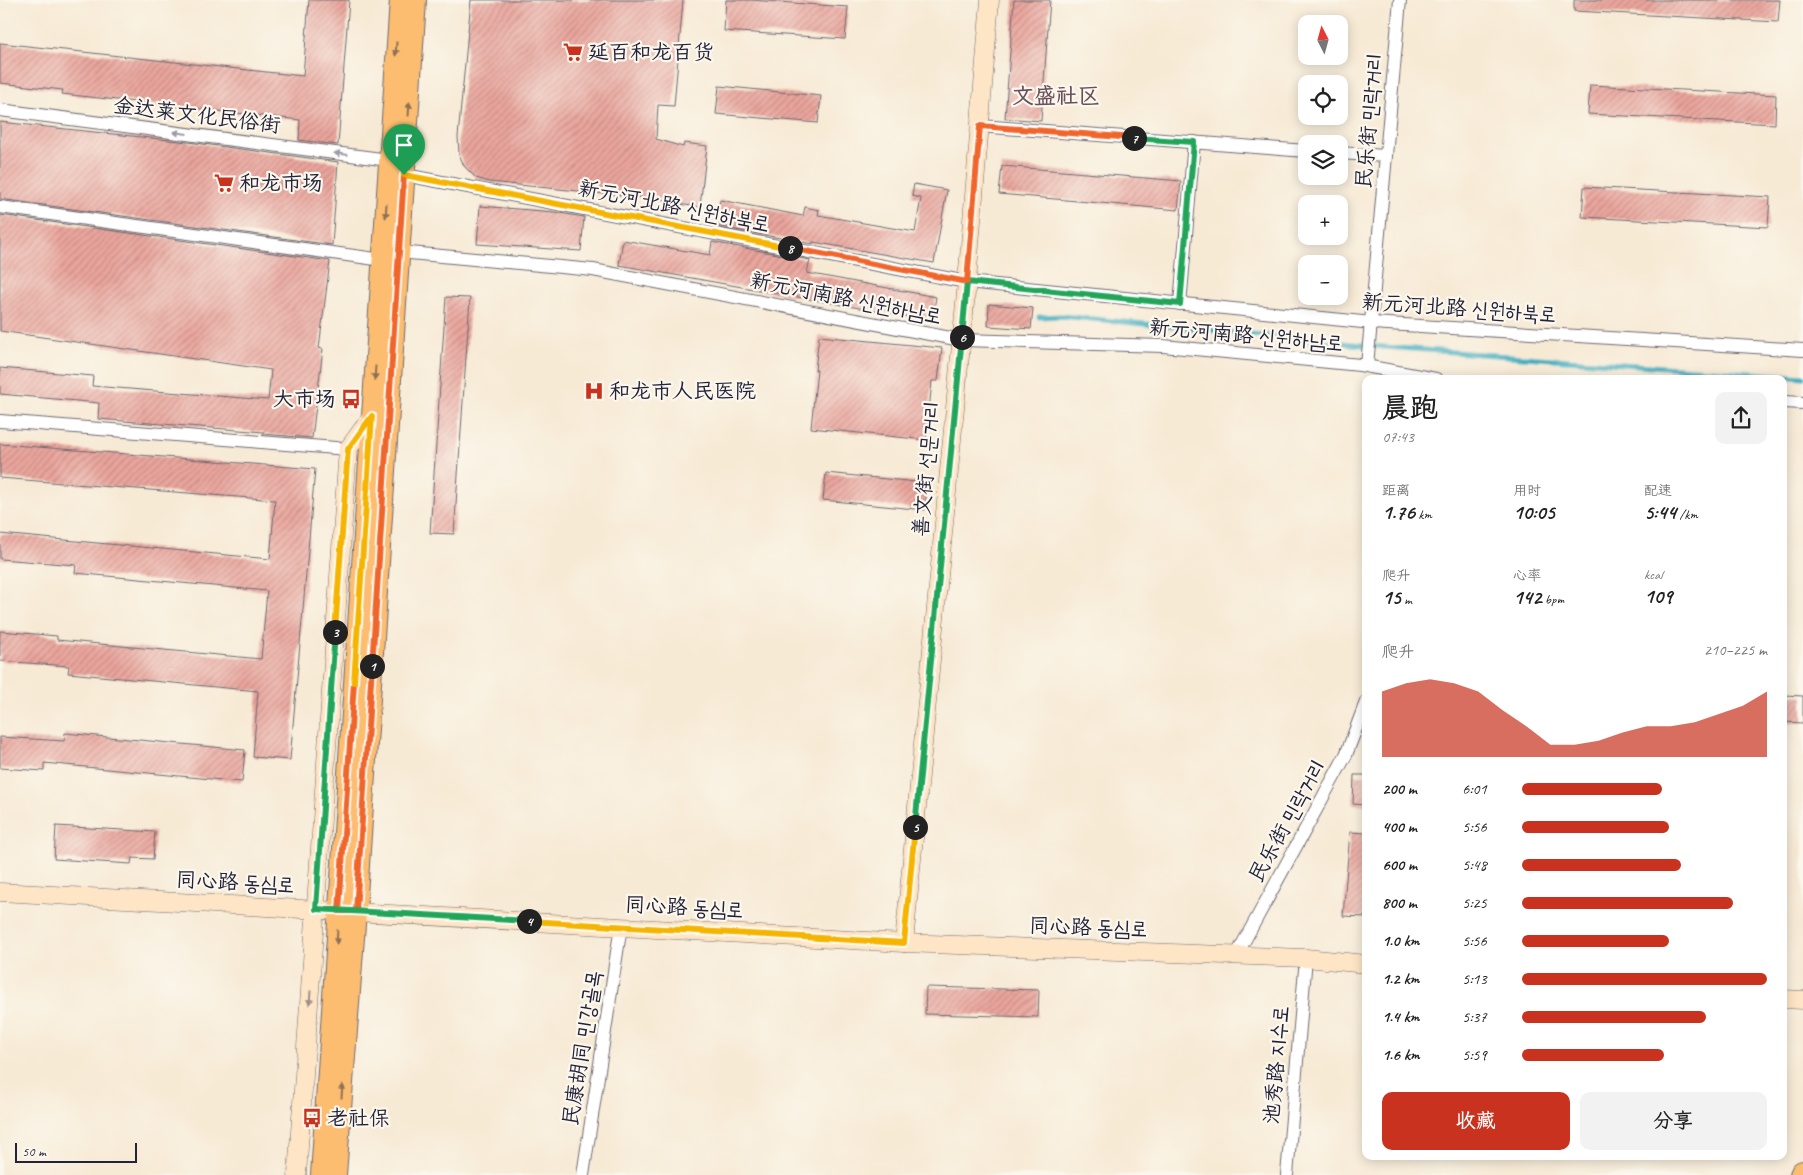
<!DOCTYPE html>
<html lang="zh">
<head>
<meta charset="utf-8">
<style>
	:root { --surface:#fff; --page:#f2f2f2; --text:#222; --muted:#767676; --accent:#c8321e }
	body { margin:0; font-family:Caveat,"LXGW WenKai TC","Poor Story",sans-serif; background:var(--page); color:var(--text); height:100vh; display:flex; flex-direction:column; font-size:19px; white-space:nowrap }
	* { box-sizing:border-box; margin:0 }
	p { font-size:16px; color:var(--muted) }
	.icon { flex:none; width:28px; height:28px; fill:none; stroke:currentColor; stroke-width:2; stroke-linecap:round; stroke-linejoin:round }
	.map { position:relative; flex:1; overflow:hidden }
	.side { position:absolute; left:1362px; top:375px; width:425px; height:785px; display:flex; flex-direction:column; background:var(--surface); border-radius:10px; box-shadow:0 2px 12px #0003 }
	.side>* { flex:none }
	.needle { width:32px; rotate:354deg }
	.fabs { position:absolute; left:1298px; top:15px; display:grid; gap:10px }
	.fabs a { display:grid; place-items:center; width:50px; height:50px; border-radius:10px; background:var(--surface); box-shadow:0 2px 12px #0003; font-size:25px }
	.scale { position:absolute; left:15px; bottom:12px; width:122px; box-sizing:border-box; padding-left:5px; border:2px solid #22223b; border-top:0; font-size:14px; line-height:18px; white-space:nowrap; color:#22223b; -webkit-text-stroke:4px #fbf7ec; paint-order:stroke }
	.pin { position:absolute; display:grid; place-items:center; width:42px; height:42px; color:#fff; margin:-51px -21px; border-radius:50% 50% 50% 0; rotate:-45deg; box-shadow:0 0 5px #0007 }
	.pin .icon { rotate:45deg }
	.km { position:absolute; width:25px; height:25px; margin:-12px; border-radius:50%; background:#222; color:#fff; font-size:14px; line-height:25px; text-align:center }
	.round { display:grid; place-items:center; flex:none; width:52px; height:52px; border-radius:10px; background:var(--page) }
	.summary { display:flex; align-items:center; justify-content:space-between; height:85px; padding:0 20px }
	h1 { font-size:28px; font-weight:800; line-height:38px }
	.metrics { display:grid; grid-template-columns:repeat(3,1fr); gap:8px; height:85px; padding:5px 20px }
	.metrics div { display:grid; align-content:center }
	.metrics b { font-size:21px; font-weight:800 }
	.metrics small { font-size:14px; font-weight:400 }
	.metrics p { font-size:14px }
	.chart { height:140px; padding:10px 20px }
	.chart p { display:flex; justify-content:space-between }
	.chart svg { width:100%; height:90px; margin-top:5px; fill:var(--accent); opacity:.7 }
	.button { display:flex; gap:10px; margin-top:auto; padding:10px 20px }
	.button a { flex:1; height:58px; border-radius:10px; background:var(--accent); color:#fff; font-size:20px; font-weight:800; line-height:58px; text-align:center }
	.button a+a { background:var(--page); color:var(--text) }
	ul { padding:0 20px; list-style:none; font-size:16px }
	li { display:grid; grid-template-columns:80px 60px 1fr; align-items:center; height:38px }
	li i { height:12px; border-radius:6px; background:var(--accent) }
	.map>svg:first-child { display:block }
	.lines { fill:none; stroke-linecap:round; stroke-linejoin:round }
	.stream { stroke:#43afc1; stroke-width:5 }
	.building { fill:url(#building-hatch) }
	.street-casing { stroke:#6d6871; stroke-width:14 }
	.secondary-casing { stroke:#6d6871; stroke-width:19 }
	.primary-casing { stroke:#6d6871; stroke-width:22 }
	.highway-casing { stroke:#6d6871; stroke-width:26 }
	.street { stroke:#fff; stroke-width:12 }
	.secondary { stroke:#fee5c5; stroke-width:18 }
	.primary { stroke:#fcbd6f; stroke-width:20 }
	.highway { stroke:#fcbd6f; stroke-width:24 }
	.oneway { fill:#8f7055 }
	.oneway2 { fill:#9c9ca7 }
	.oneway3 { fill:#9b8d87 }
	.split-1-casing { stroke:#fff; stroke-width:10 }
	.split-2-casing { stroke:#fff; stroke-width:10 }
	.split-3-casing { stroke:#fff; stroke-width:10 }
	.split-4-casing { stroke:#fff; stroke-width:10 }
	.split-5-casing { stroke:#fff; stroke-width:10 }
	.split-6-casing { stroke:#fff; stroke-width:10 }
	.split-7-casing { stroke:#fff; stroke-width:10 }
	.split-8-casing { stroke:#fff; stroke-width:10 }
	.split-9-casing { stroke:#fff; stroke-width:10 }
	.split-1 { stroke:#f0652b; stroke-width:6 }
	.split-2 { stroke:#f0652b; stroke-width:6 }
	.split-3 { stroke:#f5b400; stroke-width:6 }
	.split-4 { stroke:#22a559; stroke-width:6 }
	.split-5 { stroke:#f5b400; stroke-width:6 }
	.split-6 { stroke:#22a559; stroke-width:6 }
	.split-7 { stroke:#22a559; stroke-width:6 }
	.split-8 { stroke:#f0652b; stroke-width:6 }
	.split-9 { stroke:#f5b400; stroke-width:6 }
	.labels { text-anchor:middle; stroke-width:4.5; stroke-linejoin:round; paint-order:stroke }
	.poi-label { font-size:21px; fill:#22223b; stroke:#fbf7ec; text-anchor:start }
	.street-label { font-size:21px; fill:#22223b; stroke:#fbf7ec }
	.neighbourhood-label { font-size:22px; font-weight:bold; fill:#68505d; stroke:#fbf7ec }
</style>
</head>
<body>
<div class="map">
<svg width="1803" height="1175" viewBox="0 0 1803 1175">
	<defs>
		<pattern id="building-hatch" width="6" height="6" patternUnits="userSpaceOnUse" patternTransform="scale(1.25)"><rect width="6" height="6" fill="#eba69d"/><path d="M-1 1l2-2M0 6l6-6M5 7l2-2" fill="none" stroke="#be8781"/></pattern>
	</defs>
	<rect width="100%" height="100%" fill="#fbf7ec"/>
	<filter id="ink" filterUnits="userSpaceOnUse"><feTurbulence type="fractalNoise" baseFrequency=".02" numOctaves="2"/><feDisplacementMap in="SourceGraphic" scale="10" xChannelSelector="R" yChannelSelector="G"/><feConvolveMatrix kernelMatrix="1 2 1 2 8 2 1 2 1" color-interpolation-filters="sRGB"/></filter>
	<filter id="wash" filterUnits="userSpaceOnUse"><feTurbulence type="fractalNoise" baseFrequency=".0096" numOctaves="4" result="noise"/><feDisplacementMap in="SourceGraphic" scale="20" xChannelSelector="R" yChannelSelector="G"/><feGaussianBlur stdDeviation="1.12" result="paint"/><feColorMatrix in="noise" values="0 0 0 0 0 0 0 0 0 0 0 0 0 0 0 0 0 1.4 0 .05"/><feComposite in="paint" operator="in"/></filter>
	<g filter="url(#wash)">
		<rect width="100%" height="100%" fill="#f7ead5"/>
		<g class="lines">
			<path class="stream" d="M1039,317l22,-1 323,31 419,30"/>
		</g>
		<g id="blocks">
			<g class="building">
				<path d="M309,0h40l-11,145 -39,-5 1,-20 -238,-26 1,-4 -63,-7v-40l303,33z"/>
				<path d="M471,0h212l-9,106 -16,-1 -2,34 27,8 1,-4 23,3 -7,61 -23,-3v-3l-188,-19 -13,-4 -12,-12 -5,-12 -1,-17z"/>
				<path d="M726,0h25l97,7 -3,32 -121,-8z"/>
				<path d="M1014,0h36l-9,121 -36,-3z"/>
				<path d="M1574,0h206l-2,22 -204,-11z"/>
				<path d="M1590,85l186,10 -1,29 -187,-10z"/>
				<path d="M719,86l102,10 -3,27 -102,-9z"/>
				<path d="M0,122l188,20 150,20 -6,83 -332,-46z"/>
				<path d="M1002,166l179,15 -3,29 -179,-16z"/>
				<path d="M914,184l33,6 -13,73 -121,-21v2l-98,-18 5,-26 83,16 2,-9 14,3 -1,5 97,17 6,-34 -9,-2z"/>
				<path d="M1584,187l186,10 -2,30 -186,-10z"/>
				<path d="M480,206l74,6 30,5 -3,34 -104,-7z"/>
				<path d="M0,215l330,46 -11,87 4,1 -11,89 -49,-4 1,-2 -166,-13 1,-16 -99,-9v-26l93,8 -1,10 176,14 3,-30 -271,-39z"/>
				<path d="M623,240l87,15 2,-13 98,18 -3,13 129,24 -4,24 -313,-56z"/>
				<path d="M446,297l24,1 -16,236 -24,-1z"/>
				<path d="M989,304l44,4 -2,21 -43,-3z"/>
				<path d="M819,336l123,12 -4,33h-6l-6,59 -115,-12 6,-58h-2z"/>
				<path d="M0,444l315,25 -25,291 -37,-3 5,-66 -190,-18 1,-7 -69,-5v-30l57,5v4l204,19 6,-68 -192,-18 1,-8 -76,-6v-25l270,25 5,-59 -275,-22z"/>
				<path d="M826,473l101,10 -2,27 -102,-10z"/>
				<path d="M1784,695l19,1v27l-19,-1z"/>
				<path d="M65,733l180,17 -3,32 -198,-19v8l-44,-3v-31l64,4z"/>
				<path d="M1354,775h12v30l-13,-1z"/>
				<path d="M56,826l99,6 -2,27 -21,-1 -1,6 -77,-5z"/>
				<path d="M1350,832l16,1v84l-23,-1z"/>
				<path d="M926,987l113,3 -1,27 -113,-3z"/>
			</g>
		</g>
	</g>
	<g filter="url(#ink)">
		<use href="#blocks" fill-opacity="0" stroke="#6d6871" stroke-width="1"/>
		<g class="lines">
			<defs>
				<g id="street">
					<path d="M0,110l389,50"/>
					<path d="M980,126l326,25"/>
					<path d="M1339,153l47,3"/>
					<path d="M405,175l562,107 405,41 431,27"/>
					<path d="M0,207l383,53"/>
					<path d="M399,252l194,18 368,70 202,6 197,19 76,14"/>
					<path d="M1180,304l14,-162"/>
					<path d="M1367,366l33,-366"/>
					<path d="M1784,402l19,1"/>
					<path d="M0,421l348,28"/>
					<path d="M1236,956l110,-201 20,-53"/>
					<path d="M583,1175l38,-249"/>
					<path d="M1287,1175l19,-217"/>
				</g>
				<g id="secondary">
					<path d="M0,892l904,51 402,15 60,6"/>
					<path d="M904,943l63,-661 23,-282"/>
					<path d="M1784,999l19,1"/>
					<path d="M297,1175l51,-726 24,-33"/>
				</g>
				<g id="primary">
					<path d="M321,1175l79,-1175"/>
					<path d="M336,1175l20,-264 60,-911"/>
				</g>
				<path id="highway" d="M1802,1175l1,-2"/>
			</defs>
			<use href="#street" class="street-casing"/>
			<use href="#secondary" class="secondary-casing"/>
			<use href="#primary" class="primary-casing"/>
			<use href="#highway" class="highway-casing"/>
			<use href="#street" class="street"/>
			<use href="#secondary" class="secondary"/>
			<use href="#primary" class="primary"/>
			<use href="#highway" class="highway"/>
		</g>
		<defs><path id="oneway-solid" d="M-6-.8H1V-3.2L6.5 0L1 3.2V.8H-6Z" transform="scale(1.25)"/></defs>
		<g class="oneway">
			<use href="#oneway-solid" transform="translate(396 49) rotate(94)"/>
			<use href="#oneway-solid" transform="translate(409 109) rotate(-86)"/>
			<use href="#oneway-solid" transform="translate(386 211) rotate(94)"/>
			<use href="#oneway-solid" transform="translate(375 373) rotate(94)"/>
			<use href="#oneway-solid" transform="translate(337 937) rotate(94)"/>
			<use href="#oneway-solid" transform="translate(342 1091) rotate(-86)"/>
		</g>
		<g class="oneway2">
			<use href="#oneway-solid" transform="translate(180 133) rotate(-173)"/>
			<use href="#oneway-solid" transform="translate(341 154) rotate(-173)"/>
		</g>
		<use class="oneway3" href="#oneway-solid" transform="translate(310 998) rotate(94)"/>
	</g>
	<g class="lines" filter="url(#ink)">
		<defs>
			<path id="split-1" d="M372,666l32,-491"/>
			<path id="split-2" d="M354,682l-15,229h17l16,-245"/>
			<path id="split-3" d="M335,632l13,-183 24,-33 -18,266"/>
			<path id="split-4" d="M335,632l-19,277 213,12"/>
			<path id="split-5" d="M529,921l375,22 11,-116"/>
			<path id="split-6" d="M915,827l47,-490"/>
			<path id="split-7" d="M962,337l5,-55 213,22 14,-162 -60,-4"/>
			<path id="split-8" d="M790,248l177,34 13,-156 154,12"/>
			<path id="split-9" d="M404,175l386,73"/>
		</defs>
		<use href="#split-1" class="split-1-casing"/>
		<use href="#split-2" class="split-2-casing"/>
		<use href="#split-3" class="split-3-casing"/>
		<use href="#split-4" class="split-4-casing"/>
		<use href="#split-5" class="split-5-casing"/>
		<use href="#split-6" class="split-6-casing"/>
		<use href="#split-7" class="split-7-casing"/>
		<use href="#split-8" class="split-8-casing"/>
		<use href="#split-9" class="split-9-casing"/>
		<use href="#split-1" class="split-1"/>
		<use href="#split-2" class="split-2"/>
		<use href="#split-3" class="split-3"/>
		<use href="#split-4" class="split-4"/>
		<use href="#split-5" class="split-5"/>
		<use href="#split-6" class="split-6"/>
		<use href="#split-7" class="split-7"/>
		<use href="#split-8" class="split-8"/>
		<use href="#split-9" class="split-9"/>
	</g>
	<defs>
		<symbol id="supermarket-bare" viewBox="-9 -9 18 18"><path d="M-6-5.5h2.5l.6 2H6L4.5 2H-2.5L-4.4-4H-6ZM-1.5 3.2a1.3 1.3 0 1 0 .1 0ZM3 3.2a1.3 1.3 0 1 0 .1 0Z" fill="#c8321e" stroke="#fbf7ec" stroke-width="2.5" paint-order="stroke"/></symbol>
		<symbol id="hospital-bare" viewBox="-9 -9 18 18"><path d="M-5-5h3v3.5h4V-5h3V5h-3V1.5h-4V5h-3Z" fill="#c8321e" stroke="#fbf7ec" stroke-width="2.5" paint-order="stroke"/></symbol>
		<symbol id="bus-bare" viewBox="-9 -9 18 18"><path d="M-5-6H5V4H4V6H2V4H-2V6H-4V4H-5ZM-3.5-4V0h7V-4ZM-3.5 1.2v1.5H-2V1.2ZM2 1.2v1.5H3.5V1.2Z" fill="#c8321e" stroke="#fbf7ec" stroke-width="2.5" paint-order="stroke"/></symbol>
	</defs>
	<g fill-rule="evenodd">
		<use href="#supermarket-bare" x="559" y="38" width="28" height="28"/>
		<use href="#supermarket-bare" x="210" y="169" width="28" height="28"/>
		<use href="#hospital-bare" x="580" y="377" width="28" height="28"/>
		<use href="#bus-bare" x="337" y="385" width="28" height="28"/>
		<use href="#bus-bare" x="298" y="1104" width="28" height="28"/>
	</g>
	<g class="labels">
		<g class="poi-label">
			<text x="588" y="59">延百和龙百货</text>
			<text x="239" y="190">和龙市场</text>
			<text x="609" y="398">和龙市人民医院</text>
			<text x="336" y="406" text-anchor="end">大市场</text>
			<text x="327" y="1125">老社保</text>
		</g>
		<g class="street-label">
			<text transform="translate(197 115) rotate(7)" y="7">金达莱文化民俗街</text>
			<text transform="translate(1369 121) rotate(-85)" y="7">民乐街 민락거리</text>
			<text transform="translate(674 206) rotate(11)" y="7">新元河北路 신원하북로</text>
			<text transform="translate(846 298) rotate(11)" y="7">新元河南路 신원하남로</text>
			<text transform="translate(1459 308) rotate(4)" y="7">新元河北路 신원하북로</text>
			<text transform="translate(1246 335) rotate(5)" y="7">新元河南路 신원하남로</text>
			<text transform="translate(926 469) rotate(-85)" y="7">善文街 선문거리</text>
			<text transform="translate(1287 821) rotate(-61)" y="7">民乐街 민락거리</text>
			<text transform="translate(235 882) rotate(3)" y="7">同心路 동심로</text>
			<text transform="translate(684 907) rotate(3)" y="7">同心路 동심로</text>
			<text transform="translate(1088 927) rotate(2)" y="7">同心路 동심로</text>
			<text transform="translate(582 1048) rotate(-81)" y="7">民康胡同 민강골목</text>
			<text transform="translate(1276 1065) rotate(-85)" y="7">池秀路 지수로</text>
		</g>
		<g class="neighbourhood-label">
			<text x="1056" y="103">文盛社区</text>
		</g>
	</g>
</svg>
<div class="fabs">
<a><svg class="needle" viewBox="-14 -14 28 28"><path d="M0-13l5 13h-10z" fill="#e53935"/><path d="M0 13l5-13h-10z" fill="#767676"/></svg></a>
<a><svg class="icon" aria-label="locate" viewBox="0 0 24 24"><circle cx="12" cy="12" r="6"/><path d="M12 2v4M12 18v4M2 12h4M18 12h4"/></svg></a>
<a><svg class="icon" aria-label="layers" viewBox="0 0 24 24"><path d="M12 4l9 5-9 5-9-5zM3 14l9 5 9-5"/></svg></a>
<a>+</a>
<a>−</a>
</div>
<div class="scale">50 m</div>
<div class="pin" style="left:404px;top:175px;background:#1e9e55"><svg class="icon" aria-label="arrive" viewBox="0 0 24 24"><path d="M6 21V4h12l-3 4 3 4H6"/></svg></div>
<b class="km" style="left:372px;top:666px">1</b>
<b class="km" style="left:335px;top:632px">3</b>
<b class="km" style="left:529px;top:921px">4</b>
<b class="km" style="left:915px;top:827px">5</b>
<b class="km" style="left:962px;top:337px">6</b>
<b class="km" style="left:1134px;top:138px">7</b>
<b class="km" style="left:790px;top:248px">8</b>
<section class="side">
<div class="summary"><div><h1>晨跑</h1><p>07:43</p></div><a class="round"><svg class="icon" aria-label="share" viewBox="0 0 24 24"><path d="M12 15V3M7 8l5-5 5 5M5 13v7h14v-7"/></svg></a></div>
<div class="metrics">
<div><p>距离</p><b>1.76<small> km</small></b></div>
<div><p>用时</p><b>10:05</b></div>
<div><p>配速</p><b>5:44<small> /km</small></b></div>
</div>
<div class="metrics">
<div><p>爬升</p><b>15<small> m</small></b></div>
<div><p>心率</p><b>142<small> bpm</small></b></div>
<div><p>kcal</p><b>109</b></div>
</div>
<div class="chart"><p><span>爬升</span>210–225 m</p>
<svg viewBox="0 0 160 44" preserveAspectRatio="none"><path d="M0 44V12L10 8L20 6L30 8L40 12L50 21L60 29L70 38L80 38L90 36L100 32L110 29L120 29L130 27L140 23L150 19L160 12V44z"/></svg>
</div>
<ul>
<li><b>200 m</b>6:01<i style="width:57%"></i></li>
<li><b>400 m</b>5:56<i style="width:60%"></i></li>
<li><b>600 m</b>5:48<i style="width:65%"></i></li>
<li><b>800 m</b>5:25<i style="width:86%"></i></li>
<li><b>1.0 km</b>5:56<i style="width:60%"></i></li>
<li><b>1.2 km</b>5:13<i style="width:100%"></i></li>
<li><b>1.4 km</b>5:37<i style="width:75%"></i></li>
<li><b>1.6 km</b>5:59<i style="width:58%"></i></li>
</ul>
<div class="button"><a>收藏</a><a>分享</a></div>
</section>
</div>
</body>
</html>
